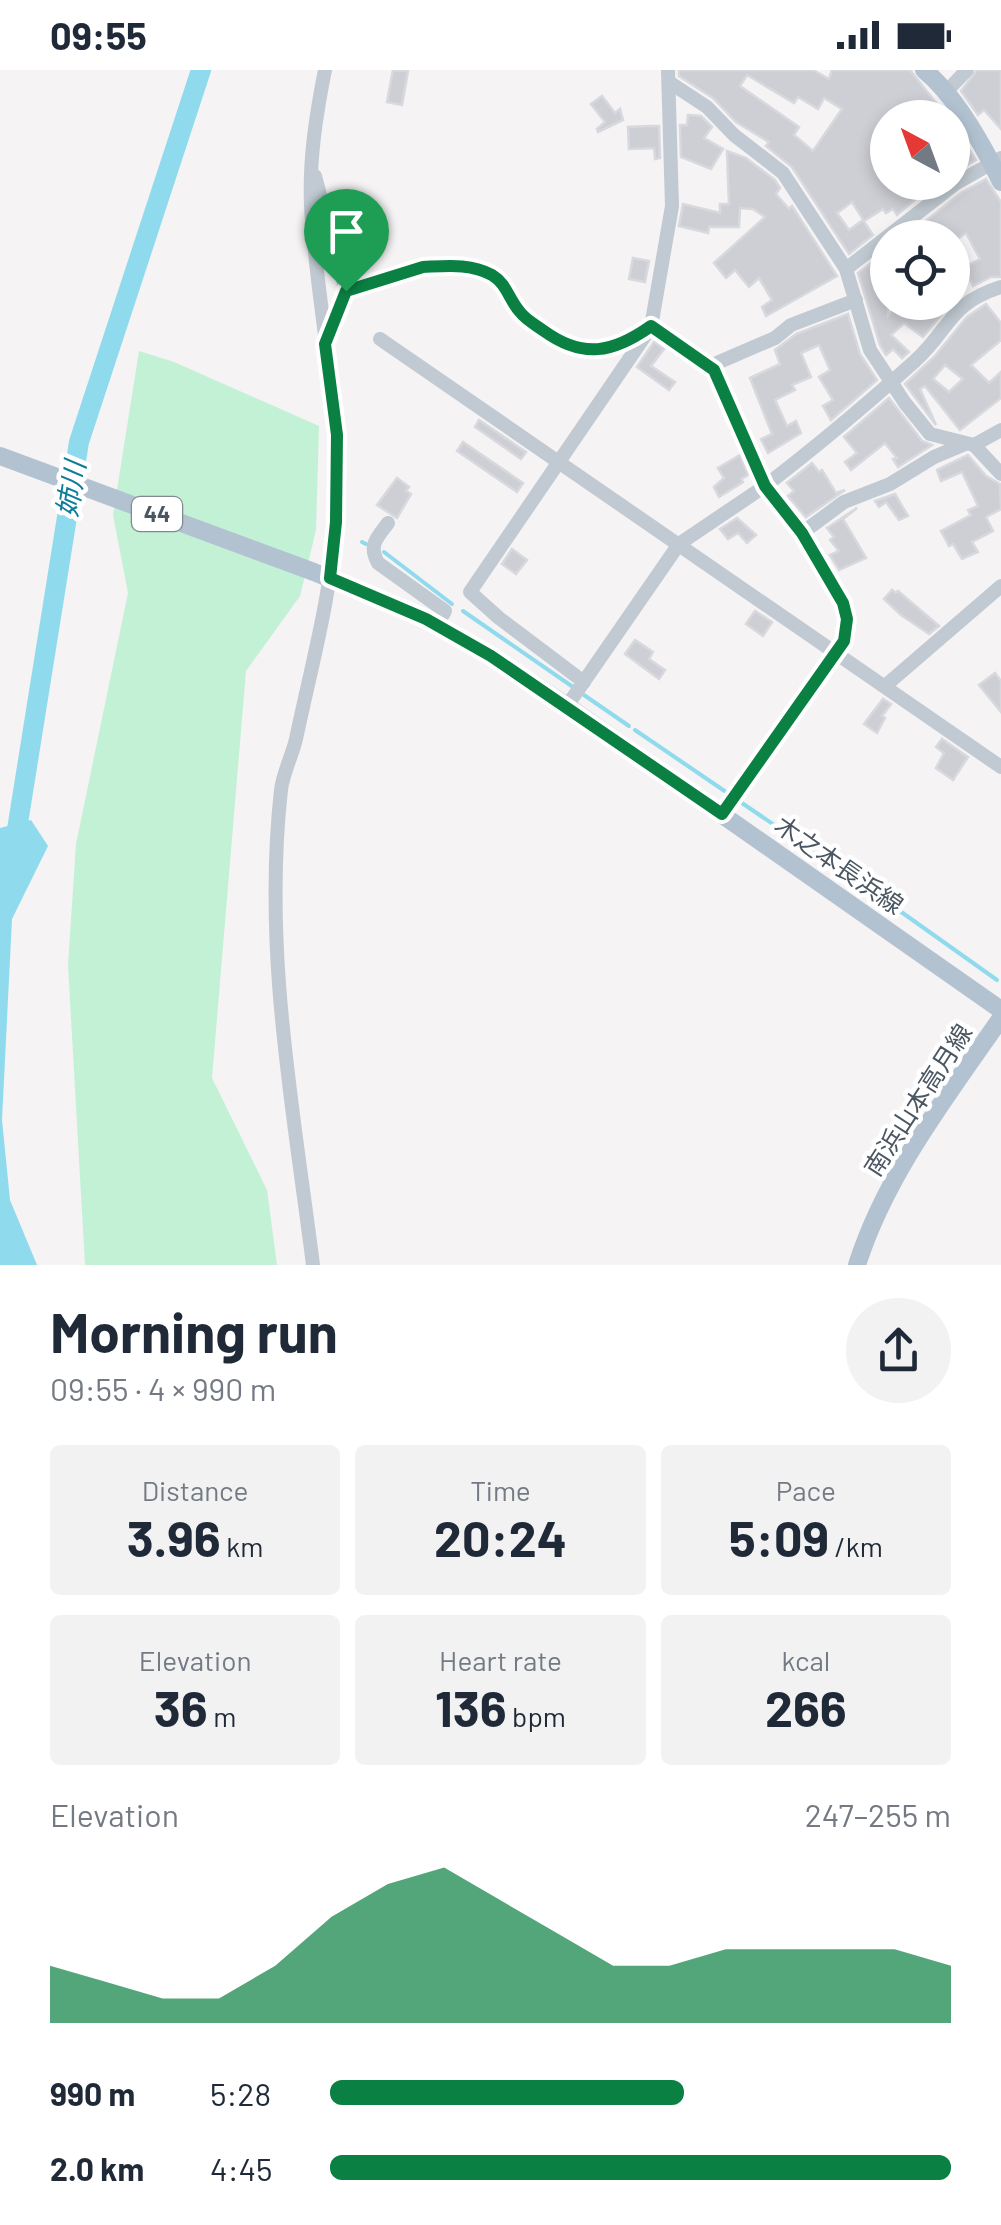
<!DOCTYPE html>
<html lang="en">
<head>
<meta charset="utf-8">
<style>
	:root { --surface:#fff; --page:#f2f2f3; --text:#1f2937; --muted:#747a83; --accent:#0b8043 }
	body { margin:0; font-family:Barlow,"Noto Sans JP",sans-serif; background:var(--page); color:var(--text); height:100vh; display:flex; flex-direction:column; font-size:38px; white-space:nowrap }
	* { box-sizing:border-box; margin:0 }
	p { font-size:32px; color:var(--muted) }
	.icon { flex:none; width:55px; height:55px; fill:none; stroke:currentColor; stroke-width:2; stroke-linecap:round; stroke-linejoin:round }
	.map { position:relative; height:1195px; overflow:hidden }
	.drawer { display:flex; flex-direction:column; background:var(--surface); flex:1 }
	.drawer>* { flex:none }
	.needle { width:65px; rotate:319deg }
	.buttons { position:absolute; left:870px; top:30px; display:grid; gap:20px }
	.buttons a { display:grid; place-items:center; width:100px; height:100px; border-radius:50%; background:var(--surface); box-shadow:0 5px 15px #0003; font-size:50px }
	.pin { position:absolute; display:grid; place-items:center; width:85px; height:85px; color:#fff; margin:-102px -42px; border-radius:50% 50% 50% 0; rotate:-45deg; box-shadow:0 0 10px #0007 }
	.pin .icon { rotate:45deg }
	.round { display:grid; place-items:center; flex:none; width:105px; height:105px; border-radius:52px; background:var(--page) }
	.summary { display:flex; align-items:center; justify-content:space-between; height:170px; padding:0 50px }
	h1 { font-size:55px; font-weight:700; line-height:75px }
	.stats { display:grid; grid-template-columns:repeat(3,1fr); gap:15px; height:170px; padding:10px 50px }
	.stats div { display:grid; align-content:center; border-radius:10px; background:var(--page); text-align:center }
	.stats b { font-size:50px; font-weight:700 }
	.stats small { font-size:28px; font-weight:400 }
	.stats p { font-size:28px }
	.chart { height:280px; padding:20px 50px }
	.chart p { display:flex; justify-content:space-between }
	.chart svg { width:100%; height:180px; margin-top:10px; fill:var(--accent); opacity:.7 }
	ul { padding:0 50px; list-style:none; font-size:32px }
	li { display:grid; grid-template-columns:160px 120px 1fr; align-items:center; height:75px }
	li i { height:25px; border-radius:12px; background:var(--accent) }
	.status { display:flex; justify-content:space-between; align-items:center; height:70px; padding:0 50px; background:var(--surface); direction:ltr }
	.status svg { height:28px; fill:currentColor }
	.map>svg:first-child { display:block }
	.green { fill:#c3f1d5 }
	.water { fill:#90daee }
	.lines { fill:none; stroke-linecap:round; stroke-linejoin:round }
	.stream { stroke:#90daee; stroke-width:4 }
	.river { stroke:#90daee; stroke-width:20 }
	.building { fill:#cdcfd5; stroke:#d7d9de; stroke-width:2.5; fill-rule:evenodd }
	.minor { stroke:#c1cad2; stroke-width:14 }
	.major { stroke:#b3c2d1; stroke-width:18 }
	.route-casing { stroke:#fff; stroke-width:20 }
	.route { stroke:#0b8043; stroke-width:12 }
	.labels { text-anchor:middle; stroke-width:9; stroke-linejoin:round; paint-order:stroke }
	.shield { fill:#fff; stroke:#808990; stroke-width:2.5 }
	.shield-label { font-size:22px; font-weight:bold; fill:#4a5661 }
	.street-label { font-size:25px; fill:#4a5661; stroke:#fff }
	.water-label { font-size:28px; font-style:italic; fill:#0c7c9b; stroke:#fff }
</style>
</head>
<body>
<div class="status"><b>09:55</b><svg viewBox="0 0 49 12"><path d="M0 12V9h3v3zM5 12V6h3v6zM10 12V3h3v9zM15 12V0h3v12zM26 1h20v11H26zM47 4h2v5h-2z"/></svg></div>
<div class="map">
<svg width="1001" height="1195" viewBox="0 0 1001 1195">
	<rect width="100%" height="100%" fill="#f5f3f3"/>
	<path class="green" d="M139,281l35,11 145,64 -3,104 -16,66 -54,75 -34,407 55,112 10,75h-192l-17,-300 8,-121 52,-251 -15,-78z"/>
	<path class="water" d="M31,750l17,26 -36,73 -10,201 8,80 27,65h-37v-437z"/>
	<g class="lines">
		<g class="stream">
			<path d="M362,472l4,2"/>
			<path d="M384,482l68,52"/>
			<path d="M463,541l110,76"/>
			<path d="M584,625l45,31"/>
			<path d="M635,660l94,64"/>
			<path d="M739,731l135,92"/>
			<path d="M883,829l114,81"/>
		</g>
		<path class="river" d="M14,778l65,-406 122,-372"/>
	</g>
	<g class="building">
		<path d="M393,0l15,1 -6,34 -15,-3z"/>
		<path d="M679,0h134l16,9 3,-9h78l38,48h-60v64h48l-39,33 -4,-6 -7,4 -3,-4 -19,12 -12,-19 -15,11 12,17 14,-10 10,15 -24,19 -57,-87 -26,-21 3,-4 -33,-20 -23,-24 -34,-22zM747,5l47,28 4,-6 20,12 6,-11 18,11 -29,42 -19,-16 5,-8 -59,-41z"/>
		<path d="M977,0h24v59l-17,-19 -6,5 -17,-24z"/>
		<path d="M602,26l13,17 5,-4 3,11 -25,12 -1,-3 8,-7 -14,-18z"/>
		<path d="M688,45l13,1 11,11 -8,11 19,11 -12,20 -30,-12 -1,-32h7z"/>
		<path d="M952,54l24,36 -24,13z"/>
		<path d="M649,56h10l1,32 -5,1 -1,-11 -25,1 -1,-22z"/>
		<path d="M727,81l19,7 29,22 5,8 -4,6 13,15 3,-3 45,70 -71,40 -4,-9 10,-7 -13,-22 -10,9 -14,-17 -9,8 -12,-15 51,-46 -12,-8 -13,-1 -1,19h-30l-1,6 -29,-7 4,-22 37,9v-9h9z"/>
		<path d="M986,109l15,23v75h-10l-18,9 -9,-19 16,-8 -14,-26 -14,10v-5h-48l57,-45z"/>
		<path d="M888,180v17l-12,12 12,13v24l12,-14h52l-29,35 -19,-14 -13,12 18,17 -7,6 -9,-9 -7,6 -6,-10 -22,-72z"/>
		<path d="M633,188l16,3 -4,21 -16,-3z"/>
		<path d="M986,234l15,19v17l-30,25 18,18 12,-11v26l-41,32 -35,-44 -5,3 16,36 -31,-41 29,-27 33,-40zM945,295l18,14 -14,13 -16,-13z"/>
		<path d="M848,244l12,40 17,26 -46,40 -8,-14 10,-6 -14,-23 11,-7 -11,-25 -18,8 10,24 -19,8 3,5 -20,10 12,26 9,-5 5,12 -33,20 -7,-14 11,-5 -22,-56 30,-14 -5,-14 21,-16z"/>
		<path d="M654,272l10,7 -13,17 24,16 -6,8 -32,-23z"/>
		<path d="M889,328l33,43 10,4 -34,22 -5,-8 4,-1 -12,-15 -34,27 -6,-8 12,-9 -13,-16z"/>
		<path d="M479,350l47,32 -5,7 -46,-32z"/>
		<path d="M463,372l60,41 -6,9 -60,-41z"/>
		<path d="M740,385l8,20 -7,4 2,3 -24,15 -5,-10 10,-9 -6,-10z"/>
		<path d="M968,385l18,21 14,8 1,25 -15,8 7,14 -21,11 6,10 -16,7 -9,-15 -4,2 -8,-15 30,-16 -3,-5 10,-4 -16,-34 -21,9 -4,-11z"/>
		<path d="M812,393l7,9 3,-2 14,23 9,-3 -39,27 -18,-21 6,-5 -7,-8z"/>
		<path d="M397,408l12,9 -3,4 5,3 -14,24 -20,-13z"/>
		<path d="M895,424l13,22 -9,4 -13,-18 -7,5 -4,-6z"/>
		<path d="M857,438l-14,11 23,39 -27,12 -9,-15 9,-4 -9,-11 4,-3 -7,-9z"/>
		<path d="M737,448l19,17 -9,8 -9,-10 -10,6 -8,-10z"/>
		<path d="M512,479l15,11 -11,14 -14,-10z"/>
		<path d="M892,520l4,3 2,-2 41,35 -10,8 -28,-19 -17,-16z"/>
		<path d="M755,541l17,11 -9,14 -17,-12z"/>
		<path d="M635,570l18,12 -4,7 16,11 -6,9 -34,-25z"/>
		<path d="M995,603l6,8v31l-22,-27z"/>
		<path d="M883,629l8,5 -9,12 3,2 -8,15 -13,-9z"/>
		<path d="M942,669l26,18 -15,23 -17,-12 8,-15 -8,-6z"/>
	</g>
	<g class="lines">
		<g class="minor">
			<path d="M669,12l38,25 27,28 49,38 63,96 109,-85 46,-26"/>
			<path d="M945,23l22,-23"/>
			<path d="M315,106l31,115"/>
			<path d="M846,199l24,81 35,53 25,31 44,11 27,29"/>
			<path d="M327,269l19,-48c42,-13 98,-40 142,-18 18,8 20,28 33,41 43,42 81,46 130,13l63,43 51,116c51,-39 102,-82 150,-125 36,-33 33,-57 86,-74"/>
			<path d="M380,269l621,428"/>
			<path d="M710,296l65,-28 16,-13 65,-25"/>
			<path d="M974,375l27,-15"/>
			<path d="M388,453c-11,15 -20,22 -10,40l67,48 -8,14"/>
			<path d="M802,463l42,-31 46,-18 44,-27 31,-13"/>
			<path d="M584,612l-85,-64 -29,-26 181,-265 21,-121 -4,-136"/>
			<path d="M885,616l116,-100"/>
			<path d="M567,636l112,-162 86,-58c24,30 75,92 81,129 3,14 -2,26 -9,38l-116,161"/>
			<path d="M313,1195c-20,-159 -50,-315 -32,-475 2,-17 11,-34 15,-51 15,-71 35,-144 40,-216 8,-107 -19,-211 -25,-317 -2,-46 5,-91 14,-136"/>
		</g>
		<g class="major">
			<path d="M924,0c33,27 59,75 77,112"/>
			<path d="M0,386l314,116 112,47 65,37 76,50 434,304"/>
			<path d="M857,1195c29,-91 90,-169 144,-247"/>
		</g>
	</g>
	<g class="lines">
		<defs>
			<path id="route" d="M423,197c23,-1 48,-4 69,8 15,9 17,25 28,37 6,8 16,13 24,19 39,28 69,22 107,-5l63,44 51,116 37,47 41,70 4,16 -3,22 -122,173 -231,-158 -65,-37 -96,-41 6,-56 1,-87 -12,-91 21,-53z"/>
		</defs>
		<use href="#route" class="route-casing"/>
		<use href="#route" class="route"/>
	</g>
	<g class="labels">
		<rect class="shield" x="132" y="427" width="50" height="34" rx="8"/>
		<g class="shield-label">
			<text x="157" y="452">44</text>
		</g>
		<g class="street-label">
			<text transform="translate(839 795) rotate(35)" y="9">木之本長浜線</text>
			<text transform="translate(918 1030) rotate(-57)" y="9">南浜山本高月線</text>
		</g>
		<g class="water-label">
			<text transform="translate(71 419) rotate(-81)" y="10">姉川</text>
		</g>
	</g>
</svg>
<div class="buttons">
<a><svg class="needle" viewBox="-14 -14 28 28"><path d="M0-13l5 13h-10z" fill="#e53935"/><path d="M0 13l5-13h-10z" fill="#747a83"/></svg></a>
<a><svg class="icon" aria-label="locate" viewBox="0 0 24 24"><circle cx="12" cy="12" r="6"/><path d="M12 2v4M12 18v4M2 12h4M18 12h4"/></svg></a>
</div>
<div class="pin" style="left:346px;top:221px;background:#1e9e55"><svg class="icon" aria-label="arrive" viewBox="0 0 24 24"><path d="M6 21V4h12l-3 4 3 4H6"/></svg></div>
</div>
<section class="drawer">
<div class="summary"><div><h1>Morning run</h1><p>09:55 · 4 × 990 m</p></div><a class="round"><svg class="icon" aria-label="share" viewBox="0 0 24 24"><path d="M12 15V3M7 8l5-5 5 5M5 13v7h14v-7"/></svg></a></div>
<div class="stats">
<div><p>Distance</p><b>3.96<small> km</small></b></div>
<div><p>Time</p><b>20:24</b></div>
<div><p>Pace</p><b>5:09<small> /km</small></b></div>
</div>
<div class="stats">
<div><p>Elevation</p><b>36<small> m</small></b></div>
<div><p>Heart rate</p><b>136<small> bpm</small></b></div>
<div><p>kcal</p><b>266</b></div>
</div>
<div class="chart"><p><span>Elevation</span>247–255 m</p>
<svg viewBox="0 0 160 44" preserveAspectRatio="none"><path d="M0 44V30L10 34L20 38L30 38L40 30L50 18L60 10L70 6L80 14L90 22L100 30L110 30L120 26L130 26L140 26L150 26L160 30V44z"/></svg>
</div>
<ul>
<li><b>990 m</b>5:28<i style="width:57%"></i></li>
<li><b>2.0 km</b>4:45<i style="width:100%"></i></li>
</ul>
</section>
</body>
</html>
